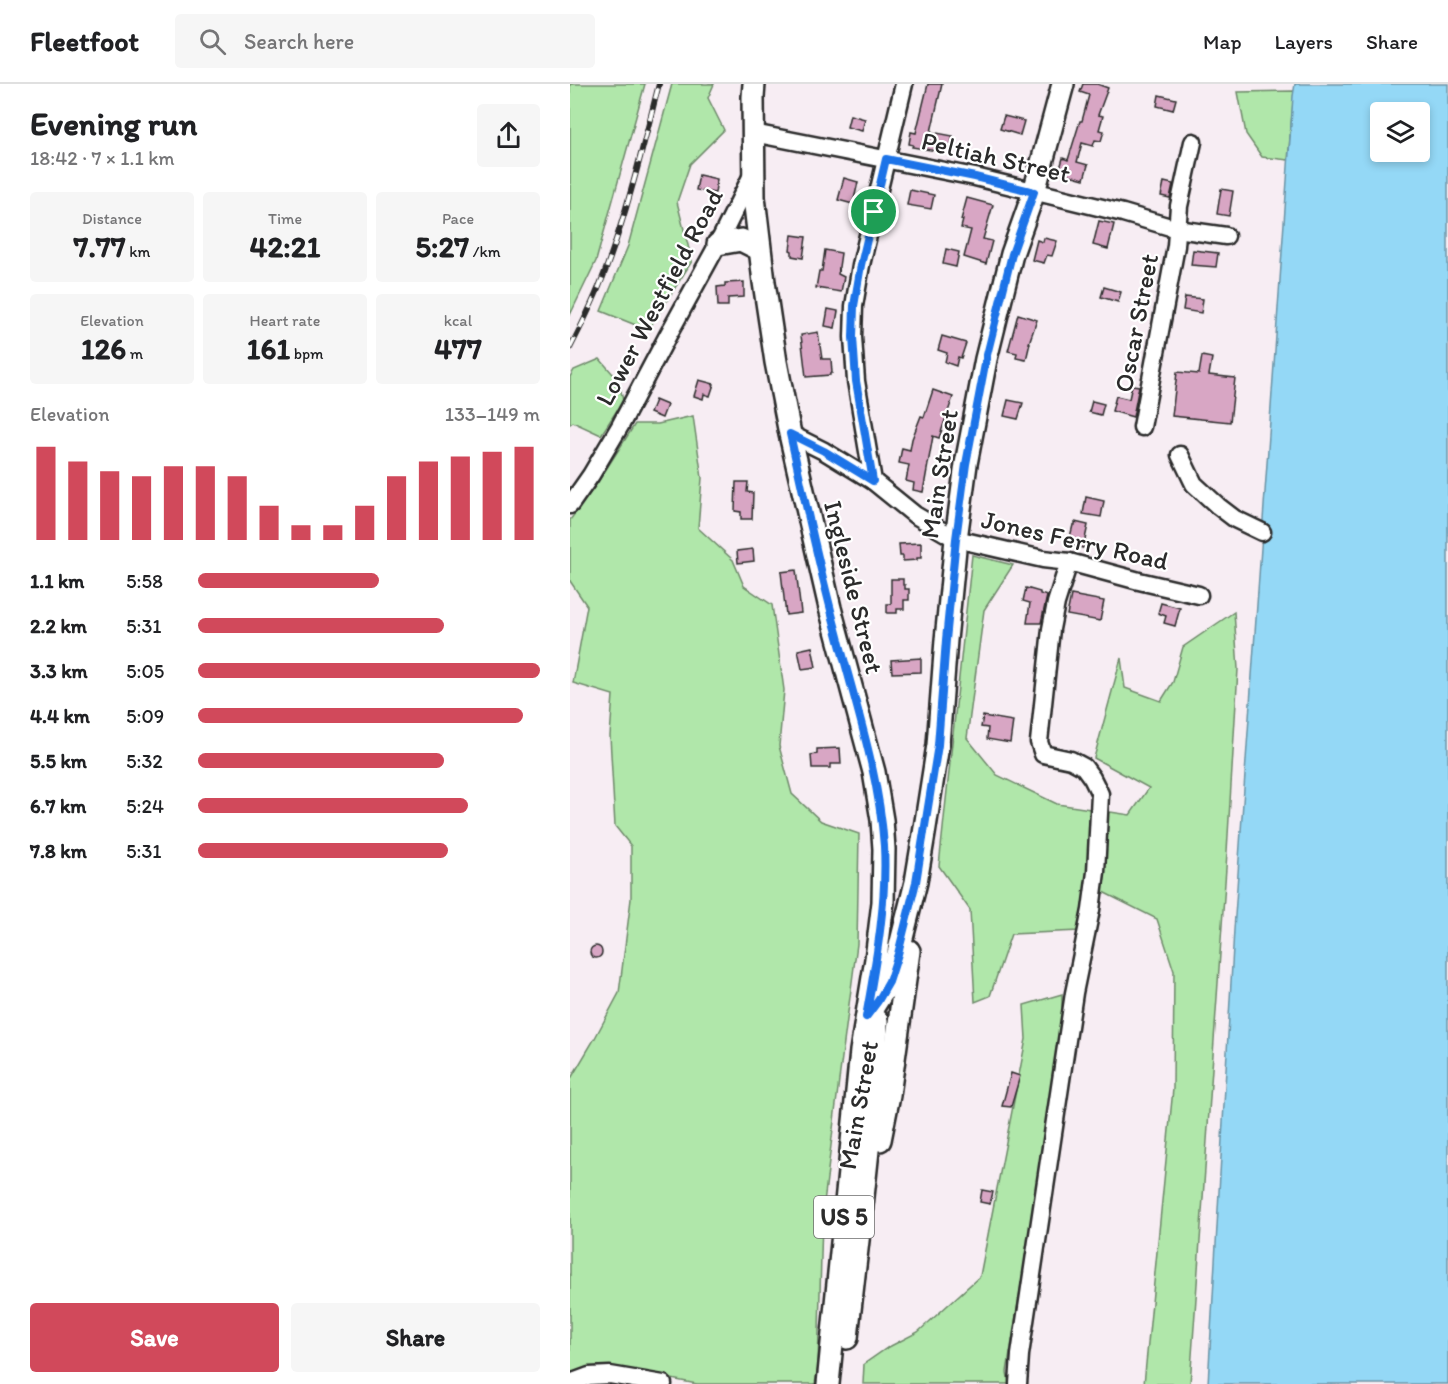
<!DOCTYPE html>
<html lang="en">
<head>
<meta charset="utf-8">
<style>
	:root { --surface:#fff; --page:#f6f6f6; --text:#202124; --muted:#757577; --line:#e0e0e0; --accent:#d1495b }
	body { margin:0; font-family:Itim,sans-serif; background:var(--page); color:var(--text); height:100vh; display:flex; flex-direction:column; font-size:22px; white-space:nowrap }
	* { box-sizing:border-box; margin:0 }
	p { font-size:20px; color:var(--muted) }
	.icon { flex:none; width:33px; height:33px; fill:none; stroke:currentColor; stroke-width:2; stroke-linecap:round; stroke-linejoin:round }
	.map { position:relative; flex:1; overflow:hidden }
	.drawer { display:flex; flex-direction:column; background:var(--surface); width:570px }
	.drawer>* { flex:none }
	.fabs { position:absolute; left:800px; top:18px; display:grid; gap:12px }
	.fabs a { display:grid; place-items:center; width:60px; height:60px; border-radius:6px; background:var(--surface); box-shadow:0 3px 9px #0003; font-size:30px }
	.pin { position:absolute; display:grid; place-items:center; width:51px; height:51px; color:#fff; margin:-26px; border:3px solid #fff; border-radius:50%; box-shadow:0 2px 6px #0007 }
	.round { display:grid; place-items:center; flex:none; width:63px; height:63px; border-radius:6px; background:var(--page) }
	.overview { display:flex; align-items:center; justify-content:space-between; height:102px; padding:0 30px }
	h1 { font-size:33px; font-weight:800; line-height:45px }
	.metrics { display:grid; grid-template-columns:repeat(3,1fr); gap:9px; height:102px; padding:6px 30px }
	.metrics div { display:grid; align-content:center; border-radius:6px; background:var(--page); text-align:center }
	.metrics b { font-size:30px; font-weight:800 }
	.metrics small { font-size:16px; font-weight:400 }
	.metrics p { font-size:16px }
	.chart { height:168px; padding:12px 30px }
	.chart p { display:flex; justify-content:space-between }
	.chart svg { width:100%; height:108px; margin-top:6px; stroke:var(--accent); stroke-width:6 }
	.button { display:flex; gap:12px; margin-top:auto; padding:12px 30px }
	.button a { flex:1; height:69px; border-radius:6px; background:var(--accent); color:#fff; font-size:24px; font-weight:800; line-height:69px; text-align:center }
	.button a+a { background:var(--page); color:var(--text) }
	ul { padding:0 30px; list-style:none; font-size:20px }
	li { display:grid; grid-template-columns:96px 72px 1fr; align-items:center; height:45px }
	li i { height:15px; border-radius:8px; background:var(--accent) }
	header { display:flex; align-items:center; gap:36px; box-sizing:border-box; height:84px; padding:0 30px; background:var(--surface); border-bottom:2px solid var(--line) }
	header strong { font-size:28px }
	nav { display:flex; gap:33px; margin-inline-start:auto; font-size:21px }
	.search { width:420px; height:54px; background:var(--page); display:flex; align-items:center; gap:15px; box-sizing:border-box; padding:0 21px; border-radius:6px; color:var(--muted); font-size:22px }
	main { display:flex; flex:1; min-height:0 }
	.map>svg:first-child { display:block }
	.green { fill:#b0e7aa; stroke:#6e896a; stroke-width:1.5 }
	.water { fill:#94d8f6; stroke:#6a93a5; stroke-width:1.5; fill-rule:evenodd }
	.building { fill:#d8a6c4; stroke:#2b2b2b; stroke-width:1.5 }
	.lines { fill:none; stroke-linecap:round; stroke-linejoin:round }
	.minor-casing { stroke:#2b2b2b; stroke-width:21 }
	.major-casing { stroke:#2b2b2b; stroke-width:26 }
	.minor { stroke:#fff; stroke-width:16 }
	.major { stroke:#fff; stroke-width:21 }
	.rail-casing { stroke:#2b2b2b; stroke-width:6 }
	.rail { stroke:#fff; stroke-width:4; stroke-dasharray:11; stroke-linecap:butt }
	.route-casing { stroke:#fff; stroke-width:12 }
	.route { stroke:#1a73e8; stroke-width:8 }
	.labels { text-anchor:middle; stroke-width:4.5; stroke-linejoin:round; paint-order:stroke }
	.shield { fill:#fff; stroke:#6b6b6b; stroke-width:1.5 }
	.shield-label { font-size:24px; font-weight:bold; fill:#2b2b2b }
	.street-label { font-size:26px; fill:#2b2b2b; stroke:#fff }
</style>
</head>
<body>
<header>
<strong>Fleetfoot</strong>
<div class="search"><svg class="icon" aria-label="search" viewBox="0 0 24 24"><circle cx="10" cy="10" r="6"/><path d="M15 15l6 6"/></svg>Search here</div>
<nav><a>Map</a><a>Layers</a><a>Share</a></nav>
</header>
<main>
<section class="drawer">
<div class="overview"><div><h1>Evening run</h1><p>18:42 · 7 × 1.1 km</p></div><a class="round"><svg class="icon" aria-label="share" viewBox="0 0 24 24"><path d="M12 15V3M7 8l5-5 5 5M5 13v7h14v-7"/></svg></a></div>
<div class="metrics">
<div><p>Distance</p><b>7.77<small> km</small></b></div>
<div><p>Time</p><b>42:21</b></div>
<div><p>Pace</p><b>5:27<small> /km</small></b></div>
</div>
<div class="metrics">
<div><p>Elevation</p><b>126<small> m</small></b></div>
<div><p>Heart rate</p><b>161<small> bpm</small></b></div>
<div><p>kcal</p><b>477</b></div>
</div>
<div class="chart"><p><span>Elevation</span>133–149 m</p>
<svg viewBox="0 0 160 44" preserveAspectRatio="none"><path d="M5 44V6M15 44V12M25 44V16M35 44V18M45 44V14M55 44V14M65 44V18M75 44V30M85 44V38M95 44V38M105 44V30M115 44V18M125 44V12M135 44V10M145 44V8M155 44V6"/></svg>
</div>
<ul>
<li><b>1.1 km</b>5:58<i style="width:53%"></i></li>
<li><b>2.2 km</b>5:31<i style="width:72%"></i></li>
<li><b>3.3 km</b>5:05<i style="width:100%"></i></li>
<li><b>4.4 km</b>5:09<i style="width:95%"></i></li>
<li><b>5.5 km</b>5:32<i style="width:72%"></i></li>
<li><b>6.7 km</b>5:24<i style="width:79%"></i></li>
<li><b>7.8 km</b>5:31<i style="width:73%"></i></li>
</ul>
<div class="button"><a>Save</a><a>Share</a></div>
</section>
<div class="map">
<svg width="878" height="1300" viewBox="0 0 878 1300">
	<rect width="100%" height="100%" fill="#f7edf3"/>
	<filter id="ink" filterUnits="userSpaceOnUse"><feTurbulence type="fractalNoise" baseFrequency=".0167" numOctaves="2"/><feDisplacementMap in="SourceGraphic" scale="12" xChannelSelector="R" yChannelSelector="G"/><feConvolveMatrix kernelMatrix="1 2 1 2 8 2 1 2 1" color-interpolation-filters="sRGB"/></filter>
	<g filter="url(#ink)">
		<g class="green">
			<path d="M0,0h75l-49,177 -26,54z"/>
			<path d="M102,0h42l-6,14 16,32 -34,34 -13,38 15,59 -44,69 -47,-19 27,-65z"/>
			<path d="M724,7l-6,69 -26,-3 -16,-23 -8,-42z"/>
			<path d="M30,275l19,22 4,20 -22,34 -28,-13 -3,2v-47l4,-7z"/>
			<path d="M123,332l9,62 -4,50 35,32 11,26 28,19 12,85 -5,56 13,48 29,27 38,13 -2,110 -18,136 -17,139 -4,148 -3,17h-118l-92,-18 -24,4 -11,6v-296l25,-42 24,-45 12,-94v-53l-16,-20 -5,-90 3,-41 -40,-12 14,-77 -17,-25v-61l26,-35 39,-61h23z"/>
			<path d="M402,471l41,10 -29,45 -17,128 30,37 60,29 73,11 19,-27 -55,-30 27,-100 4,30 36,13 12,-19 10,-35 51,-35 4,57 -12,199 -36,516h-46l29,-295 1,-118 -17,-52 -70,-35 -7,47 -69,3 -21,62 -15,6 -5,-92 -31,-44z"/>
			<path d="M492,910v35l-55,343 2,12h-146l1,-20 23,-16 31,-16 62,-56 46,-237 -2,-34z"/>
		</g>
		<path class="water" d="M725,0h153v1300h-240l26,-454 59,-834zM810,28h39v40h-39z"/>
		<g class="building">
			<path d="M358,0h14l-11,48 22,4 -4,17 -37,-6 1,-2 -4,-1 2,-12 5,1z"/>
			<path d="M513,0h14l11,4 -10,27 5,1 -4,14 5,1 -3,10 -6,-1 -2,6 -11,-3 -5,19 11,3 -4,14 -25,-7 4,-14 5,2 12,-39h2l7,-26 -9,-3z"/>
			<path d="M589,11l17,4 -3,11 -16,-4z"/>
			<path d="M280,31l15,4 -3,12 -15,-4z"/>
			<path d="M434,32l20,5 -4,14 -20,-6z"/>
			<path d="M129,91l18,4 -2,14 -19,-3z"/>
			<path d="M274,94l14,4 -5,22 -15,-4z"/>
			<path d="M594,98l9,2 -3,14 -9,-2z"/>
			<path d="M651,105l12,2 -4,25 -12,-2z"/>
			<path d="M340,106l24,5 -3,14 -24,-4z"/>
			<path d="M397,114l26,7 -10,34 9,2 -6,23 -22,-7 7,-27 -10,-2 2,-8h-2z"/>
			<path d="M529,137l15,3 -6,25 -15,-4z"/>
			<path d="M222,151l14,2 -3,21 -11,-2v-5l-2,-1z"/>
			<path d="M474,154l13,3 -5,15 -5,-1 -3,8 -12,-3 5,-20 6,2z"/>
			<path d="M376,165l13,3 -3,15 -13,-3z"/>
			<path d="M255,166l16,3 -3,21 6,3 -3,15 -25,-4 3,-17h3z"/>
			<path d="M623,166l25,3 -2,14 -25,-2z"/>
			<path d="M174,198v15l-16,1v8h-10l-1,-19 8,-1v-3z"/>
			<path d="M534,203l17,5 -3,10 -17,-5z"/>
			<path d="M615,213l18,2 -2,14 -18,-3z"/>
			<path d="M258,225l10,2 -3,17 -10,-2z"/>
			<path d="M448,230l19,6 -8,23h1l-4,17 -10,-2 1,-5 -9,-2z"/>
			<path d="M248,248l4,27h9l1,14h-2v2l-24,2 -5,-42z"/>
			<path d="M372,252l24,7 -5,15 -3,-1 -2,9 -11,-4 2,-9 -9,-3z"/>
			<path d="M632,272l10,2 -3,17 26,3 -5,44 -58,-6 5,-44 22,2z"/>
			<path d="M129,296l15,4 -4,12 -6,-2 -1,5 -9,-3z"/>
			<path d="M562,301l7,1 -6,31 -21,-6 4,-15 13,3z"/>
			<path d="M363,306l20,7 -14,41 -6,-2 -10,56 -10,-2 1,-7 -8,-2 3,-16 -10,-2 3,-15 8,2 2,-11 9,-23 3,1z"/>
			<path d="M85,316l12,5 -5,13 -12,-5z"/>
			<path d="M438,316l15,3 -5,16 -14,-3z"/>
			<path d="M522,317l12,3 -3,11 -12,-3z"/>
			<path d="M166,398h12l-1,10 6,1 -1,26h-11v-7l-6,-1z"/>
			<path d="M516,413l18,4 -3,16 -18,-3z"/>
			<path d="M505,438l13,3 -5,23 -13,-3 1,-4h-2l4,-16h2z"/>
			<path d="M351,459v15h-4v2l-14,1v-5h-3l-1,-12z"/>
			<path d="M183,465l1,12 -16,2 -1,-12z"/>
			<path d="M226,486l5,43 -15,2 -5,-43z"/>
			<path d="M321,495h12v6h2v4h4v11h-5v9h-7v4h-10v-9h4z"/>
			<path d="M456,504l14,4v2l7,2 -6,27h-14l3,-20 -7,-2z"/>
			<path d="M501,511l33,6 -4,20 -33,-6z"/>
			<path d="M591,519l19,5 -5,18 -11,-3 2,-7 -8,-3z"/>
			<path d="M242,563l4,20 -14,2 -4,-19z"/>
			<path d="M351,574v14l-29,1 -1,-13z"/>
			<path d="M413,632l30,5 -3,22 -23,-4 1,-11 -7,-1z"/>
			<path d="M270,664l1,16h-11v4h-18l-1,-13 6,-1v-5z"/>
			<circle cx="26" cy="868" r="6"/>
			<path d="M441,989l9,3 -9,31 -9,-1z"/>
			<path d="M412,1106l11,2 -3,12 -10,-2z"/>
		</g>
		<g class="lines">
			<defs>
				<g id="minor">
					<path d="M183,49l222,44 148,36 54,16 49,7"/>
					<path d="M572,343l34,-181 3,-40 14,-64"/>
					<path d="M220,350l34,17 49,30 42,34 41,24 87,20 26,3 70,19 60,14"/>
					<path d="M610,371l14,29 24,22 17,13 27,13"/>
					<path d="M303,397l-17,-100 -3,-44 1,-31 7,-41 43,-181"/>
					<path d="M0,421l21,-30 29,-49 47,-89 51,-93 35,-71"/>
					<path d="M0,1299l19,-7 21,-1 53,9"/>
					<path d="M448,1300l2,-29 54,-362 17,-83 5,-38 4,-78 -8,-16 -8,-11 -13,-7 -28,-6 -4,-12 12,-113 5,-26 13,-41"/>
				</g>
				<g id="major">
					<path d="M184,0l-1,13 1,100 10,85 12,80 14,72 40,174 44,164 8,48 2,29 -1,53 -7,57 -15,92 -33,333"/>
					<path d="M148,160l23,-4 18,9"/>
					<path d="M302,925l17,-27 9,-28 18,-72 8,-48 14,-89 8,-105 10,-101 10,-75 20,-105 26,-105 22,-62 29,-108"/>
					<path d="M310,1056l9,-45 20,-144"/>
					<path d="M277,1254c11,-106 27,-212 30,-318"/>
				</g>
			</defs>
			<use href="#minor" class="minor-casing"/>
			<use href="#major" class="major-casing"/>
			<use href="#minor" class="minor"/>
			<use href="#major" class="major"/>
			<defs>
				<path id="rail" d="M0,264c13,-25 26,-52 36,-79 22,-60 37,-123 53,-185"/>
			</defs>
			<use href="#rail" class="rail-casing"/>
			<use href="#rail" class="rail"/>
		</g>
	</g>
	<g class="lines" filter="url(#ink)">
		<defs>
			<path id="route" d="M316,75l89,18 59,15 -22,62 -26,105 -20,105 -10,75 -10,101 -8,105 -22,137 -18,72 -9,28 -11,19 -12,16c10,-56 21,-114 18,-171 -5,-73 -29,-143 -47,-213 -18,-66 -32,-132 -47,-199l34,17 49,30 -17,-100 -3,-44 1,-31 7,-41z"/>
		</defs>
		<use href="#route" class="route-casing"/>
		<use href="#route" class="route"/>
	</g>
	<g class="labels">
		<rect class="shield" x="244" y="1112" width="60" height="42" rx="4.5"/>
		<g class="shield-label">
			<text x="274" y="1141">US 5</text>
		</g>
		<g class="street-label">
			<text transform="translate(426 73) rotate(13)" y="9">Peltiah Street</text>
			<text transform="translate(89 213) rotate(-62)" y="9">Lower Westfield Road</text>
			<text transform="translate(566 239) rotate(-79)" y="9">Oscar Street</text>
			<text transform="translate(369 390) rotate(-81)" y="9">Main Street</text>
			<text transform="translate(505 456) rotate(13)" y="9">Jones Ferry Road</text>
			<text transform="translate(284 503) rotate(76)" y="9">Ingleside Street</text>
			<text transform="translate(288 1021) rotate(-80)" y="9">Main Street</text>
		</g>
	</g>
</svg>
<div class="fabs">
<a><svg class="icon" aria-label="layers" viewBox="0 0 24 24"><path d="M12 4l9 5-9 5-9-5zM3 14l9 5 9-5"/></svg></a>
</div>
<div class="pin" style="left:304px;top:128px;background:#1e9e55"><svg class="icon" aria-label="arrive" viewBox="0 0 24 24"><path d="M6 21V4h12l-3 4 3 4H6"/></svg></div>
</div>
</main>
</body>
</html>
